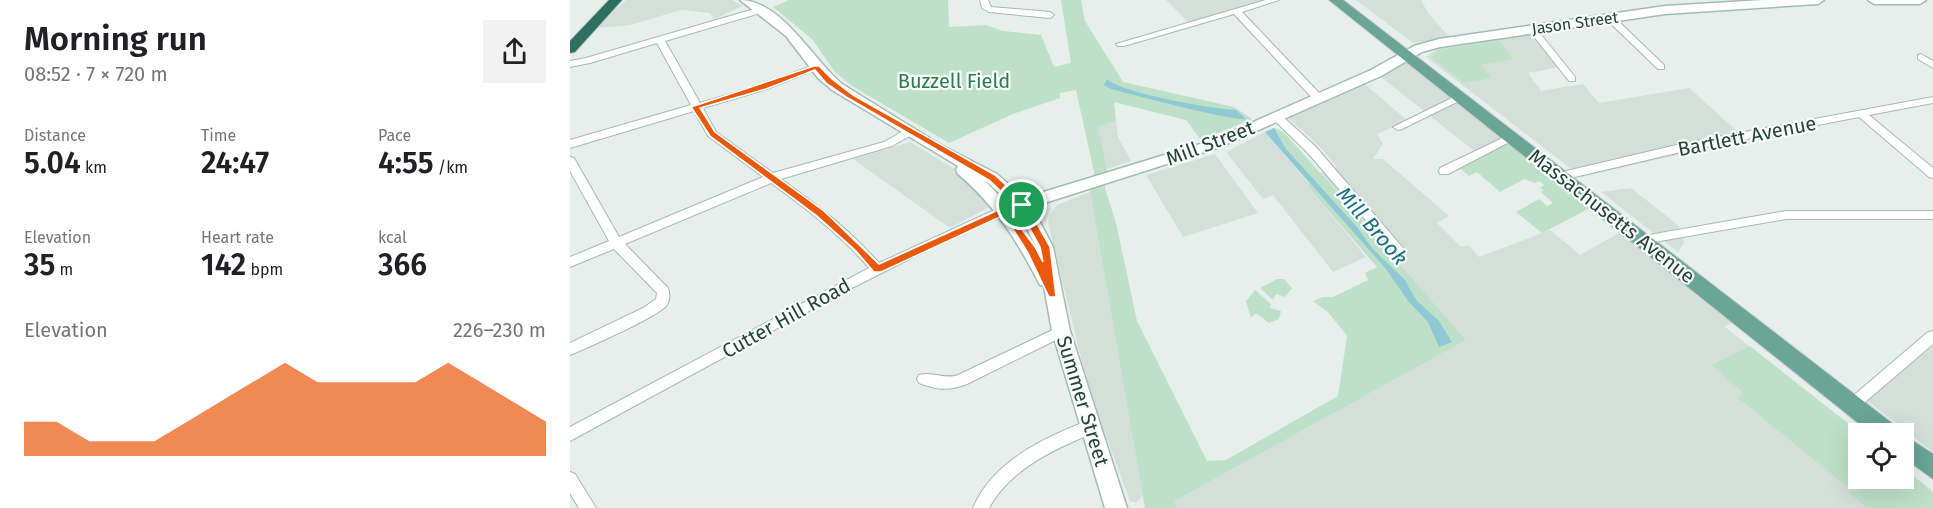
<!DOCTYPE html>
<html lang="en">
<head>
<meta charset="utf-8">
<style>
	:root { --surface:#fff; --page:#f2f2f2; --text:#202124; --muted:#757577; --accent:#ea580c }
	body { margin:0; font-family:"Fira Sans",sans-serif; background:var(--page); color:var(--text); height:100vh; display:flex; flex-direction:column; font-size:22px; white-space:nowrap }
	* { box-sizing:border-box; margin:0 }
	p { font-size:20px; color:var(--muted) }
	.icon { flex:none; width:33px; height:33px; fill:none; stroke:currentColor; stroke-width:2; stroke-linecap:round; stroke-linejoin:round }
	.map { position:relative; flex:1; overflow:hidden }
	.sheet { display:flex; flex-direction:column; background:var(--surface); width:570px }
	.sheet>* { flex:none }
	.controls { position:absolute; left:1278px; top:423px; display:grid; gap:12px }
	.controls a { display:grid; place-items:center; width:66px; height:66px; border-radius:0px; background:var(--surface); box-shadow:0 6px 24px #0002; font-size:30px }
	.pin { position:absolute; display:grid; place-items:center; width:51px; height:51px; color:#fff; margin:-26px; border:3px solid #fff; border-radius:50%; box-shadow:0 2px 6px #0007 }
	.round { display:grid; place-items:center; flex:none; width:63px; height:63px; border-radius:0px; background:var(--page) }
	.head { display:flex; align-items:center; justify-content:space-between; height:102px; padding:0 24px }
	h1 { font-size:33px; font-weight:600; line-height:45px }
	.stats { display:grid; grid-template-columns:repeat(3,1fr); gap:9px; height:102px; padding:6px 24px }
	.stats div { display:grid; align-content:center }
	.stats b { font-size:30px; font-weight:600 }
	.stats small { font-size:16px; font-weight:400 }
	.stats p { font-size:16px }
	.chart { height:168px; padding:12px 24px }
	.chart p { display:flex; justify-content:space-between }
	.chart svg { width:100%; height:108px; margin-top:6px; fill:var(--accent); opacity:.7 }
	main { display:flex; flex:1; min-height:0 }
	.map>svg:first-child { display:block }
	.built { fill:#d4dfda }
	.green { fill:#bfe0c8 }
	.water { fill:#8ec9d4 }
	.lines { fill:none; stroke-linecap:round; stroke-linejoin:round }
	.street-casing { stroke:#a8b8b2; stroke-width:2 }
	.secondary-casing { stroke:#a4bbb3; stroke-width:3 }
	.primary-casing { stroke:#c2cac8; stroke-width:2 }
	.highway-casing { stroke:#c2cac8; stroke-width:2 }
	.street { fill:#fff; fill-rule:evenodd }
	.secondary { fill:#fff; fill-rule:evenodd }
	.primary { fill:#6aa596; fill-rule:evenodd }
	.highway { fill:#2f6f62; fill-rule:evenodd }
	.route { fill:#ea580c; stroke:#fff; stroke-width:1.5; fill-rule:evenodd }
	.labels { text-anchor:middle; dominant-baseline:central; stroke-width:4.5; stroke-linejoin:round; paint-order:stroke }
	.far-street-label { font-size:16px; fill:#24423a; stroke:#f7fbf9 }
	.park-label { font-size:20px; fill:#2d7a4b; stroke:#f7fbf9 }
	.street-label { font-size:20px; fill:#24423a; stroke:#f7fbf9 }
	.water-label { font-size:21px; font-style:italic; fill:#1c6f80; stroke:#f7fbf9 }
</style>
</head>
<body>
<main>
<section class="sheet">
<div class="head"><div><h1>Morning run</h1><p>08:52 · 7 × 720 m</p></div><a class="round"><svg class="icon" aria-label="share" viewBox="0 0 24 24"><path d="M12 15V3M7 8l5-5 5 5M5 13v7h14v-7"/></svg></a></div>
<div class="stats">
<div><p>Distance</p><b>5.04<small> km</small></b></div>
<div><p>Time</p><b>24:47</b></div>
<div><p>Pace</p><b>4:55<small> /km</small></b></div>
</div>
<div class="stats">
<div><p>Elevation</p><b>35<small> m</small></b></div>
<div><p>Heart rate</p><b>142<small> bpm</small></b></div>
<div><p>kcal</p><b>366</b></div>
</div>
<div class="chart"><p><span>Elevation</span>226–230 m</p>
<svg viewBox="0 0 160 44" preserveAspectRatio="none"><path d="M0 44V30L10 30L20 38L30 38L40 38L50 30L60 22L70 14L80 6L90 14L100 14L110 14L120 14L130 6L140 14L150 22L160 30V44z"/></svg>
</div>
</section>
<div class="map">
<svg width="1363" height="508" viewBox="0 0 1363 508">
	<rect width="100%" height="100%" fill="#e6efeb"/>
	<path class="built" d="M 56,0 L 162,0 L 173,6 L 144,19 L 140,13 L 111,10 L 60,25 L 26,28 Z
		M 596,0 L 705,0 L 620,24 Z
		M 786,0 L 851,0 L 858,13 L 880,38 L 843,43 Z
		M 963,34 L 989,67 L 958,73 L 971,91 L 1013,84 L 1029,103 L 1119,88 L 1176,139 L 1012,177 L 856,57 L 869,48 Z
		M 838,57 L 941,137 L 908,154 L 806,73 Z
		M 790,80 L 838,121 L 807,134 L 813,144 L 803,159 L 813,159 L 879,216 L 867,223 L 891,247 L 899,245 L 909,257 L 980,230 L 1010,255 L 1058,228 L 1171,317 L 1155,327 L 1290,433 L 1288,478 L 1334,478 L 1334,468 L 1363,492 L 1363,508 L 607,508 L 605,501 L 896,340 L 749,173 L 767,167 L 749,146 L 714,114 Z
		M 546,121 L 548,137 L 561,161 L 537,169 L 527,127 Z
		M 695,132 L 739,184 L 738,187 L 796,257 L 763,272 L 703,195 L 693,199 L 656,152 Z
		M 340,142 L 386,170 L 421,206 L 380,228 L 283,159 Z
		M 645,154 L 688,213 L 613,237 L 576,175 Z
		M 1061,188 L 1109,226 L 1114,243 L 1108,252 L 1031,192 Z
		M 520,192 L 573,495 L 566,503 L 560,501 L 519,391 L 478,222 L 481,213 L 487,205 Z
		M 1359,346 L 1363,349 L 1363,452 L 1296,400 Z"/>
	<path class="green" d="M 219,0 L 378,0 L 379,27 L 416,25 L 433,31 L 471,35 L 484,67 L 501,63 L 491,0 L 511,0 L 515,21 L 553,82 L 664,107 L 682,119 L 631,140 L 616,120 L 544,102 L 546,121 L 528,127 L 537,169 L 535,188 L 546,223 L 567,321 L 637,461 L 656,460 L 768,396 L 777,336 L 758,312 L 743,301 L 753,297 L 763,297 L 798,280 L 795,273 L 807,267 L 738,187 L 739,183 L 695,132 L 705,128 L 715,133 L 896,340 L 605,501 L 607,508 L 575,508 L 520,192 L 524,172 L 506,90 L 490,93 L 490,98 L 443,114 L 379,143 L 282,86 L 265,72 L 242,39 L 203,7 Z
		M 929,40 L 943,59 L 911,65 L 921,78 L 894,83 L 861,57 L 869,50 Z
		M 941,137 L 1028,204 L 972,233 L 946,212 L 969,199 L 977,206 L 983,203 L 971,192 L 974,190 L 970,188 L 974,185 L 969,181 L 965,183 L 954,179 L 930,192 L 907,172 L 899,176 L 886,165 Z
		M 707,279 L 714,279 L 722,288 L 715,297 L 706,294 L 703,300 L 690,288 Z
		M 685,290 L 701,304 L 700,308 L 711,311 L 709,319 L 699,323 L 686,313 L 681,318 L 676,301 Z
		M 1180,346 L 1290,433 L 1288,478 L 1334,478 L 1334,468 L 1363,492 L 1363,508 L 1297,508 L 1279,492 L 1281,490 L 1168,398 L 1172,392 L 1142,365 Z"/>
	<path class="water" d="M 537,79 C 550,93 644,109 666,110 L 676,119 C 666,122 560,94 541,89 L 534,85 Z
		M 704,128 L 716,149 L 787,227 L 802,248 L 835,280 L 846,300 L 869,321 L 882,342 L 869,347 L 858,322 L 838,301 L 816,269 L 695,132 Z"/>
	<g class="lines">
		<g class="street-casing">
			<path id="street" d="M 410,0 L 418,0 L 421,7 L 480,12 L 484,15 L 480,18 L 419,12 L 412,8 Z
				M 696,0 L 709,0 L 672,12 L 752,96 L 752,100 L 744,100 L 664,14 L 554,46 L 548,46 L 546,44 Z
				M 191,7 L 194,8 L 194,12 L 95,41 L 130,103 L 191,85 L 244,65 L 247,64 L 252,67 L 197,89 L 133,108 L 146,132 L 203,173 L 314,142 L 335,130 L 343,130 L 344,132 L 343,134 L 322,146 L 211,179 C 246,204 280,230 309,263 L 431,207 L 435,206 L 441,210 L 439,213 L 383,237 L 274,292 L 0,441 L 0,427 L 299,268 C 270,234 236,209 201,183 L 55,244 L 98,288 C 100,294 100,301 96,306 C 85,318 17,348 0,355 L 0,343 L 73,308 L 86,299 L 87,293 L 44,249 L 0,267 L 0,257 L 39,241 L 0,171 L 0,157 L 4,158 L 49,237 L 193,177 L 138,136 L 124,111 L 0,148 L 0,140 L 121,105 L 87,43 L 20,63 L 0,67 L 0,61 L 16,58 Z
				M 1040,15 L 1043,16 L 1094,65 L 1094,69 L 1088,69 L 1037,20 L 1036,18 Z
				M 962,26 L 965,27 L 1005,77 L 1005,81 L 999,81 L 958,29 Z
				M 1351,54 L 1363,61 L 1363,68 L 1348,59 L 1348,55 Z
				M 890,94 L 893,95 L 893,99 L 832,129 L 828,130 L 823,127 Z
				M 1363,97 L 1363,103 L 1299,115 L 1363,168 L 1363,178 L 1359,177 L 1289,117 L 1115,151 L 992,180 L 987,176 L 992,172 L 1115,143 Z
				M 707,114 L 711,115 L 745,146 L 833,248 L 835,251 L 833,254 L 825,254 L 737,152 L 703,119 L 702,117 Z
				M 941,134 L 946,137 L 945,139 L 878,174 L 870,174 L 869,171 L 870,168 Z
				M 1216,211 L 1363,211 L 1363,219 L 1216,219 L 1073,244 L 1067,240 L 1073,236 Z
				M 491,326 L 496,327 L 498,331 L 496,335 L 397,384 C 379,391 367,390 349,383 L 347,379 L 349,375 C 362,371 375,380 388,375 Z
				M 1363,331 L 1363,344 L 1287,409 L 1282,411 L 1277,409 L 1275,405 L 1277,401 L 1358,332 Z
				M 520,420 L 525,422 L 527,427 L 525,432 C 485,449 441,468 419,508 L 403,508 C 423,461 475,437 520,420 Z
				M 0,472 L 5,474 L 26,508 L 9,508 L 0,493 Z"/>
		</g>
		<g class="secondary-casing">
			<path id="secondary" d="M 170,0 C 211,0 243,60 272,84 L 369,144 L 427,174 L 454,198 L 640,141 L 801,70 L 844,46 L 869,39 L 1095,6 L 1193,0 L 1254,0 L 1248,4 L 1095,14 L 870,47 L 852,52 L 811,76 L 650,147 L 462,207 L 483,247 L 500,331 L 557,508 L 535,508 L 482,331 L 474,286 L 470,285 C 448,242 425,205 388,174 L 386,170 L 388,166 L 262,90 L 248,78 L 216,36 ZM 415,181 L 417,182 L 440,203 L 437,204 ZM 448,212 L 466,246 L 444,213 Z
				M 1298,0 L 1356,0 L 1350,4 L 1304,4 Z"/>
		</g>
		<g class="primary-casing">
			<path id="primary" d="M 759,0 L 773,0 L 1327,427 L 1330,434 L 1302,434 Z
				M 1334,435 L 1363,454 L 1363,479 L 1334,458 Z"/>
		</g>
		<g class="highway-casing">
			<path id="highway" d="M 39,0 L 52,0 L 5,52 L 0,53 L 0,41 Z"/>
		</g>
		<use href="#street" class="street"/>
		<use href="#secondary" class="secondary"/>
		<use href="#primary" class="primary"/>
		<use href="#highway" class="highway"/>
	</g>
	<path class="route" d="M 244,66 L 249,66 L 262,79 L 283,95 L 425,175 L 455,203 L 480,247 L 486,297 L 479,297 L 457,251 L 434,215 L 311,272 L 304,272 L 285,250 L 247,216 L 140,136 L 121,107 ZM 245,70 L 256,83 L 278,98 L 419,180 L 448,207 L 470,247 L 473,262 L 465,247 L 435,207 L 309,264 L 254,211 L 145,132 L 130,108 L 196,89 Z"/>
	<g class="labels">
		<g class="far-street-label">
			<text transform="translate(1005 23) rotate(-8)">Jason Street</text>
		</g>
		<g class="park-label">
			<text x="384" y="81">Buzzell Field</text>
		</g>
		<g class="street-label">
			<text transform="translate(1177 136) rotate(-11)">Bartlett Avenue</text>
			<text transform="translate(640 143) rotate(-21)">Mill Street</text>
			<text transform="translate(1042 216) rotate(38)">Massachusetts Avenue</text>
			<text transform="translate(216 318) rotate(-29)">Cutter Hill Road</text>
			<text transform="translate(513 401) rotate(73)">Summer Street</text>
		</g>
		<g class="water-label">
			<text transform="translate(802 226) rotate(49)">Mill Brook</text>
		</g>
	</g>
</svg>
<div class="controls">
<a><svg class="icon" aria-label="locate" viewBox="0 0 24 24"><circle cx="12" cy="12" r="6"/><path d="M12 2v4M12 18v4M2 12h4M18 12h4"/></svg></a>
</div>
<div class="pin" style="left:452px;top:205px;background:#1e9e55"><svg class="icon" aria-label="arrive" viewBox="0 0 24 24"><path d="M6 21V4h12l-3 4 3 4H6"/></svg></div>
</div>
</main>
</body>
</html>
